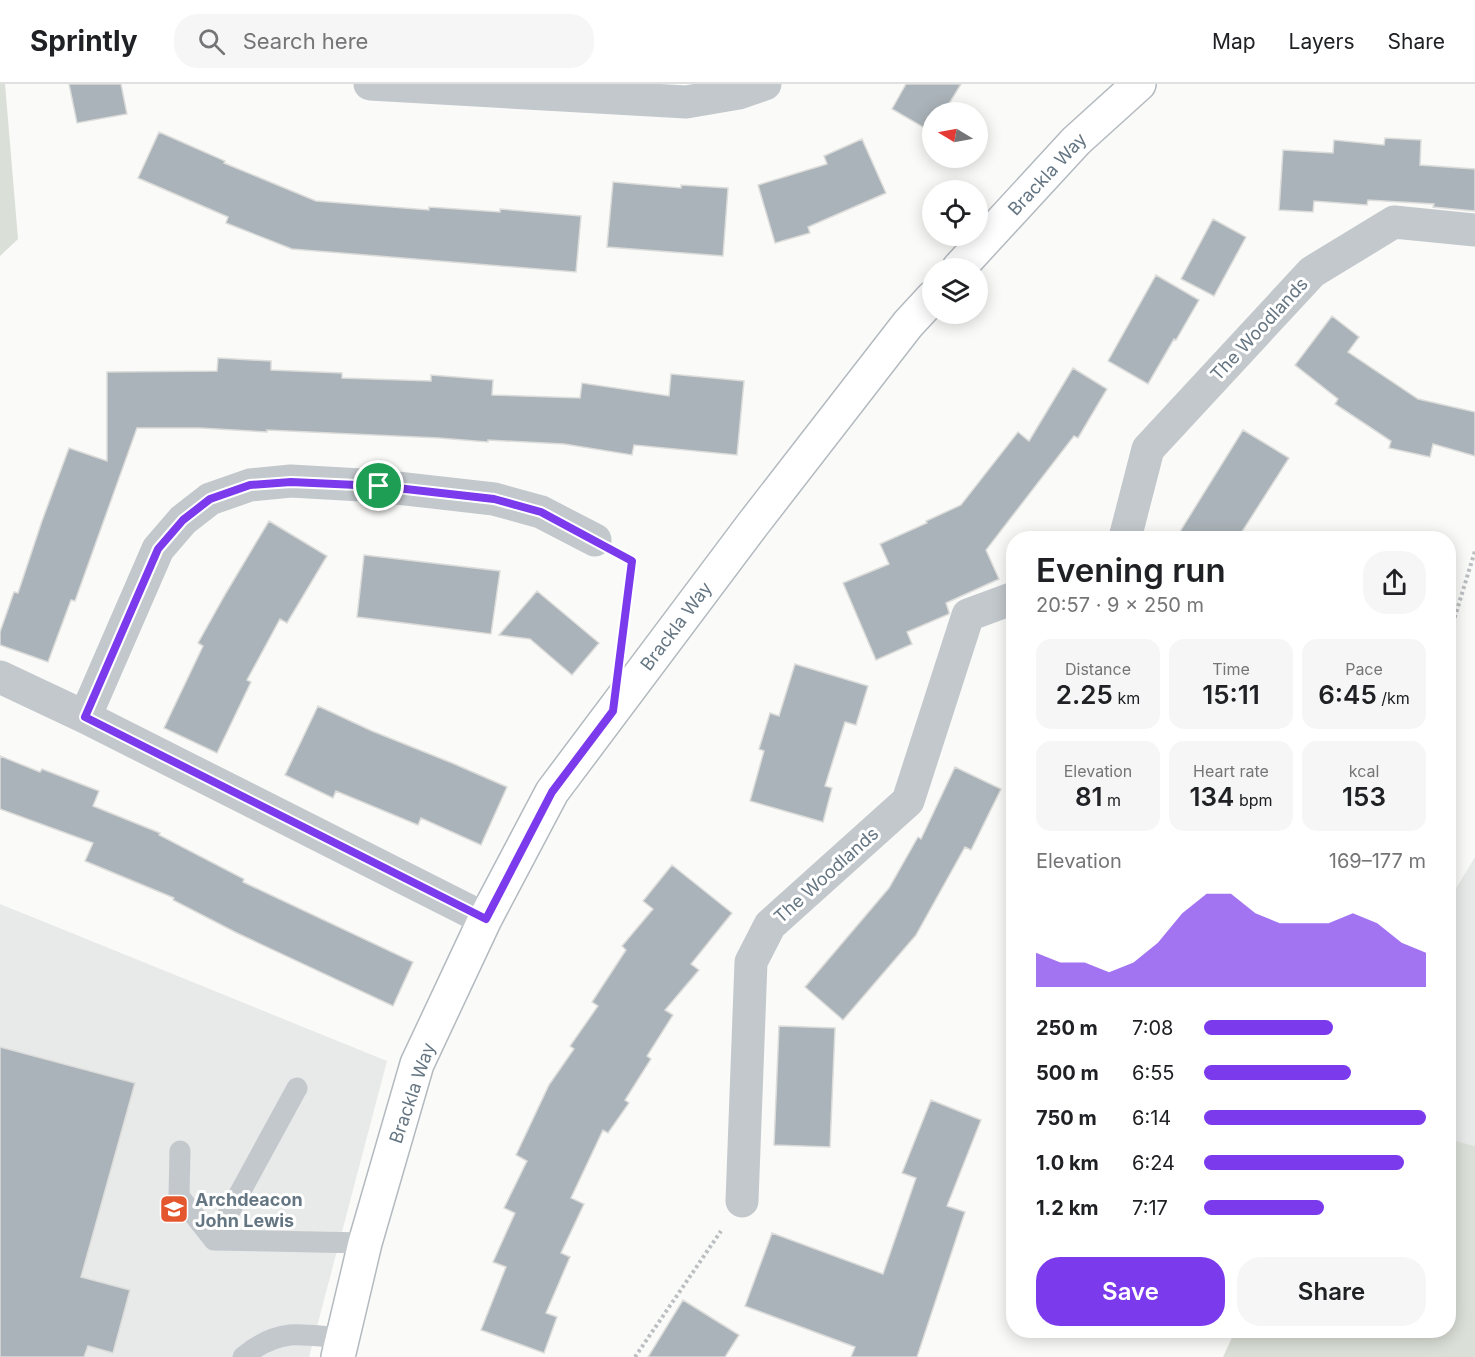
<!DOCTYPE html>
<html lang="en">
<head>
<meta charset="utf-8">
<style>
	:root { --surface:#fff; --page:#f6f6f6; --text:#202124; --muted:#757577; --line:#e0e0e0; --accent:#7c3aed }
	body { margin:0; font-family:Inter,sans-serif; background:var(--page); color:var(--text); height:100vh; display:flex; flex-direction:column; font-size:22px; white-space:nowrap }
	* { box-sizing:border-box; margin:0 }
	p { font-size:20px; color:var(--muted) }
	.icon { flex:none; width:33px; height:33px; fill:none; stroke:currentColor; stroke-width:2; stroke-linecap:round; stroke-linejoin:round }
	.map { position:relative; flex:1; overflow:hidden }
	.side { position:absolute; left:1006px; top:447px; width:450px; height:807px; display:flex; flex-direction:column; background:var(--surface); border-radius:24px; box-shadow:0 3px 15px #0003 }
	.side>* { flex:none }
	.needle { width:39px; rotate:280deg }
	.fabs { position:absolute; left:922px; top:18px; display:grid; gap:12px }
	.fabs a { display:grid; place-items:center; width:66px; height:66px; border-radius:50%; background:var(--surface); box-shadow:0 3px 15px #0003; font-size:30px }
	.pin { position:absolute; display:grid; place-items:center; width:51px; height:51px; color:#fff; margin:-26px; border:3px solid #fff; border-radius:50%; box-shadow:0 2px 6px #0007 }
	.round { display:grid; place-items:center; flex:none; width:63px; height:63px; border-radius:24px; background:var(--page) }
	.headline { display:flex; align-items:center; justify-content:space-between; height:102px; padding:0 30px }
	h1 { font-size:33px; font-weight:600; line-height:45px }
	.metrics { display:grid; grid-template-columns:repeat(3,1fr); gap:9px; height:102px; padding:6px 30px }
	.metrics div { display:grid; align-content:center; border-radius:15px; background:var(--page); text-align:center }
	.metrics b { font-size:26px; font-weight:600 }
	.metrics small { font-size:16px; font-weight:400 }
	.metrics p { font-size:16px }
	.chart { height:168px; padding:12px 30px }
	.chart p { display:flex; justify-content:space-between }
	.chart svg { width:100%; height:108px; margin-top:6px; fill:var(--accent); opacity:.7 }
	.button { display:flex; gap:12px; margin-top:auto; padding:12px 30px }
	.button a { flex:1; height:69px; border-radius:24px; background:var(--accent); color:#fff; font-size:24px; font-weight:600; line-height:69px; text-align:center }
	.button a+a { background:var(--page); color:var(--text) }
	ul { padding:0 30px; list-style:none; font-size:20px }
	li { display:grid; grid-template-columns:96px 72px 1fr; align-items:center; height:45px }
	li i { height:15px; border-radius:8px; background:var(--accent) }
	header { display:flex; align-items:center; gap:36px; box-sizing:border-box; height:84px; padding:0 30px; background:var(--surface); border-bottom:2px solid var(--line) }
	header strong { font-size:28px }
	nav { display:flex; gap:33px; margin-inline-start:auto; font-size:21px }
	.search { width:420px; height:54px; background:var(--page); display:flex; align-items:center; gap:15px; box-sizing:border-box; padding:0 21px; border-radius:24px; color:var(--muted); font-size:22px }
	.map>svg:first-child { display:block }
	.built { fill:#e8e9e9 }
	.green { fill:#dadfd7 }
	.building { fill:#aab3b9; stroke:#dcdcda; stroke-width:1.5 }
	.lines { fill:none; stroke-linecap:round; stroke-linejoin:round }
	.secondary-casing { stroke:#b3babf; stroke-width:36 }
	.path { stroke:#bbbfc2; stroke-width:4; stroke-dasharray:3 3; stroke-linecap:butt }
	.lane { stroke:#c3c8cc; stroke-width:21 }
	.street { stroke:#c3c8cc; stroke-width:33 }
	.secondary { stroke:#fff; stroke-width:33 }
	.route-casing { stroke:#fff; stroke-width:12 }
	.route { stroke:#7c3aed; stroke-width:8 }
	.labels { text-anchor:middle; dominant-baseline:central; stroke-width:6; stroke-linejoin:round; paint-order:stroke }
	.street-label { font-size:18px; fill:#657683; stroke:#fff }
	.poi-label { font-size:18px; font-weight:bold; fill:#657683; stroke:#fff; text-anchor:start }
</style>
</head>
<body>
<header>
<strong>Sprintly</strong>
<div class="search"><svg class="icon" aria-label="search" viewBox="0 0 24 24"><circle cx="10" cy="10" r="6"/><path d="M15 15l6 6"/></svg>Search here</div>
<nav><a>Map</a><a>Layers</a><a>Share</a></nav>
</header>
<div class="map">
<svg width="1475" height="1273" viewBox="0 0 1475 1273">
	<rect width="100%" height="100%" fill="#fafaf8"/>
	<path class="built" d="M 1475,773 L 1475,1062 L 1449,1055 L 1449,816 Z
		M 0,820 L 387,977 L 309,1273 L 0,1273 Z"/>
	<path class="green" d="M 0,0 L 5,0 L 18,155 L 0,172 Z
		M 1449,1055 L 1475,1062 L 1475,1273 L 1223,1273 L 1235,1247 L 1449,1246 Z"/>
	<path class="building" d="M 69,0 L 121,0 L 127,30 L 77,39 Z
		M 906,0 L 961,0 L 944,28 L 933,28 L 933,49 L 892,25 Z
		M 159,48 L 225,77 L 224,79 L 316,117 L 429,126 L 429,123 L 500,128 L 500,125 L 581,132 L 576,188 L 292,165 L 226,139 L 228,133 L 138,94 Z
		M 1385,54 L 1421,56 L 1420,81 L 1475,85 L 1475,127 L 1433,123 L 1434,120 L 1368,116 L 1367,121 L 1314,117 L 1313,128 L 1279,126 L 1283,66 L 1333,69 L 1334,56 L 1384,61 Z
		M 862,55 L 886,109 L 808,143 L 810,149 L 775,159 L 758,101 L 827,80 L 824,72 Z
		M 613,98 L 681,104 L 681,101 L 728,104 L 723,172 L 607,163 Z
		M 1213,135 L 1246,153 L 1214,212 L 1181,195 Z
		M 1156,191 L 1199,216 L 1176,256 L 1174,255 L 1148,300 L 1108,277 Z
		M 1332,232 L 1359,253 L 1348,268 L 1418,315 L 1475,328 L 1475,372 L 1433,360 L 1430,373 L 1389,364 L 1391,357 L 1335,320 L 1338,315 L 1295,281 Z
		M 218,274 L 271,277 L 271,286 L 342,289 L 342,294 L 431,297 L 431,291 L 493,296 L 492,311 L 580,314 L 582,299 L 669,312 L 671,290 L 744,297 L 737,371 L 634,361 L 632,371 L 564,360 L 488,356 L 488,358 L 439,354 L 267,346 L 267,348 L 200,344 L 137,344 L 75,517 L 71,516 L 48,578 L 0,561 L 0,548 L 14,508 L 18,509 L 42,437 L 69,364 L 107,377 L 107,288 L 217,287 Z
		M 1073,284 L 1107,305 L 1078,354 L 1074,352 L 986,466 L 999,495 L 946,519 L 949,528 L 949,530 L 907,548 L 912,560 L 876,576 L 843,499 L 889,480 L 880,460 L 927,439 L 926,437 L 961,421 L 1018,348 L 1029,357 Z
		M 1243,346 L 1289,374 L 1238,454 L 1176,454 Z
		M 269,437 L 327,472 L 287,539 L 280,535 L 247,596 L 251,598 L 217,669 L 164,644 L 203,562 L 198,559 L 226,509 Z
		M 364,471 L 500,487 L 491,550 L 357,533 Z
		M 537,507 L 599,559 L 572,591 L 530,555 L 499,551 Z
		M 795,580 L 868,602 L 856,641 L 845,638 L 825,702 L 832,704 L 823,738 L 750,717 L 764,667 L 759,665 L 770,629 L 779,632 Z
		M 318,622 L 372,647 L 452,679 L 507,703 L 481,761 L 421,734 L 418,741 L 336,707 L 333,714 L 285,691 Z
		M 0,672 L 40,688 L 42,685 L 99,707 L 93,722 L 160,749 L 159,751 L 244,795 L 243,798 L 413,878 L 393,922 L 237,849 L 173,816 L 174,814 L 85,777 L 93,759 L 0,725 Z
		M 955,683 L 1001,705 L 971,766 L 965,763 L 916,851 L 843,936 L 805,903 L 889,804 L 918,753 L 921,755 Z
		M 672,781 L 732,829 L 691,880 L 699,886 L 665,926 L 673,931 L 647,972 L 651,975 L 625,1016 L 629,1019 L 608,1049 L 603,1046 L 571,1114 L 584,1120 L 561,1169 L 570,1173 L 546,1229 L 557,1233 L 544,1269 L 481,1246 L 506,1183 L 493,1178 L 515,1129 L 504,1124 L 527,1077 L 516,1071 L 549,1001 L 574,965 L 570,962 L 598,922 L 592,918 L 626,866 L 622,862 L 653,825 L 643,817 Z
		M 779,942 L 835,944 L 830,1063 L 774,1061 Z
		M 0,963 L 135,999 L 81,1193 L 130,1206 L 113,1269 L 88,1262 L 84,1273 L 0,1273 Z
		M 931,1016 L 981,1036 L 947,1122 L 965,1128 L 917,1273 L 851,1273 L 855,1263 L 745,1222 L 772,1149 L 883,1190 L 916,1094 L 902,1089 Z
		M 683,1216 L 739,1251 L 725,1273 L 648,1273 Z"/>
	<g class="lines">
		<g class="secondary-casing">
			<path id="secondary" d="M 959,184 L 1076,57 L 1139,0
				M 338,1273 L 365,1159 L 417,980 L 485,835 L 552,708 L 753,440 L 908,240 L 933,213"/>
		</g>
		<path class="path" d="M 1449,544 L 1453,539 L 1475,467
			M 623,548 L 632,477 L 625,473
			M 635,1273 L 721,1147"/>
		<path class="lane" d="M 180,1067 L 179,1112 L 214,1156 L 365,1159
			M 214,1156 L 297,1004
			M 243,1273 C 256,1262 273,1253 290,1251 C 305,1250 327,1253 343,1254"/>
		<path class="street" d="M 370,0 L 686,18 L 739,9 L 765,0
			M 1125,454 L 1148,365 L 1312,188 L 1394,138 L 1475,146
			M 0,593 L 85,633 L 485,835
			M 85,633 L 158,465 L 183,436 L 210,415 L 250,401 L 291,397 L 379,402 L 494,415 L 541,428 L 595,456
			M 742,1117 L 751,878 L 770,841 L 908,717 L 968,531 L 1014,514"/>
		<use href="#secondary" class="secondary"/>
	</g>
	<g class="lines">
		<g class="route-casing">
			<path id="route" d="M 291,398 L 379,402 L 494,415 L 541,428 L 632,477 L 613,627 L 552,708 L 486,835 L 85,633 L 158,465 L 183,436 L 210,415 L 250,401 Z"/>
		</g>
		<use href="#route" class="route"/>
	</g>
	<defs>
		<g id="school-square" transform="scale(1.5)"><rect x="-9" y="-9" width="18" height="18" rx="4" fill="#e4572e" stroke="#fff"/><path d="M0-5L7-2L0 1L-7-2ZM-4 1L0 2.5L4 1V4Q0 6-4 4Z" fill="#fff"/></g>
	</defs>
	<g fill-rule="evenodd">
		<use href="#school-square" x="174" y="1125"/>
	</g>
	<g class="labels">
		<g class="street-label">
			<text transform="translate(1047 90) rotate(-47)">Brackla Way</text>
			<text transform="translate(1259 245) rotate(-47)">The Woodlands</text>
			<text transform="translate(676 542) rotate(-53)">Brackla Way</text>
			<text transform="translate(826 791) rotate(-42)">The Woodlands</text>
			<text transform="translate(412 1009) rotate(-71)">Brackla Way</text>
		</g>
		<g class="poi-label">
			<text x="195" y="1115">Archdeacon<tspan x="195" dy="21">John Lewis</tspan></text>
		</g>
	</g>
</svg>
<div class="fabs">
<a><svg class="needle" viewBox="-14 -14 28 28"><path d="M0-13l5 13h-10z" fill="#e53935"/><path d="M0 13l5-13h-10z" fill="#757577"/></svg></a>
<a><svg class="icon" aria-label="locate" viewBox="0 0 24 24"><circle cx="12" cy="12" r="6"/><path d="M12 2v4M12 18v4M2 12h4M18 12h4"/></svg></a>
<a><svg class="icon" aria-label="layers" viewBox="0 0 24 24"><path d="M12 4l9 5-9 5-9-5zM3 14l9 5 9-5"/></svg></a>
</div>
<div class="pin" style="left:379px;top:402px;background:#1e9e55"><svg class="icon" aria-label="arrive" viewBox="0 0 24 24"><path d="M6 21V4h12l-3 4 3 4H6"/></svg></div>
<section class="side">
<div class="headline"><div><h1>Evening run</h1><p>20:57 · 9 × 250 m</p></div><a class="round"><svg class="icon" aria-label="share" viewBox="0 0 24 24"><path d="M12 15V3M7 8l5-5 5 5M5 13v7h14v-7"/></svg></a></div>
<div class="metrics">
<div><p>Distance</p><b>2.25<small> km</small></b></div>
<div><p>Time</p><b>15:11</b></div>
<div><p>Pace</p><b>6:45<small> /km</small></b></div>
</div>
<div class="metrics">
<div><p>Elevation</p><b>81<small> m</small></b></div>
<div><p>Heart rate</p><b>134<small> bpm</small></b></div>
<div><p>kcal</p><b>153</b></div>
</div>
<div class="chart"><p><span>Elevation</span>169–177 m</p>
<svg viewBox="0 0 160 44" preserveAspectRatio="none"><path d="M0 44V30L10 34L20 34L30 38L40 34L50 26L60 14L70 6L80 6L90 14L100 18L110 18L120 18L130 14L140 18L150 26L160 30V44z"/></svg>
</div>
<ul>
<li><b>250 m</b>7:08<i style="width:58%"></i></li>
<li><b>500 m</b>6:55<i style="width:66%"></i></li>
<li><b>750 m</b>6:14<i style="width:100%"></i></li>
<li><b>1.0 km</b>6:24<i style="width:90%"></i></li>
<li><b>1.2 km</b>7:17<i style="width:54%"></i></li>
</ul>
<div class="button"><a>Save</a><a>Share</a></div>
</section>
</div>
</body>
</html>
